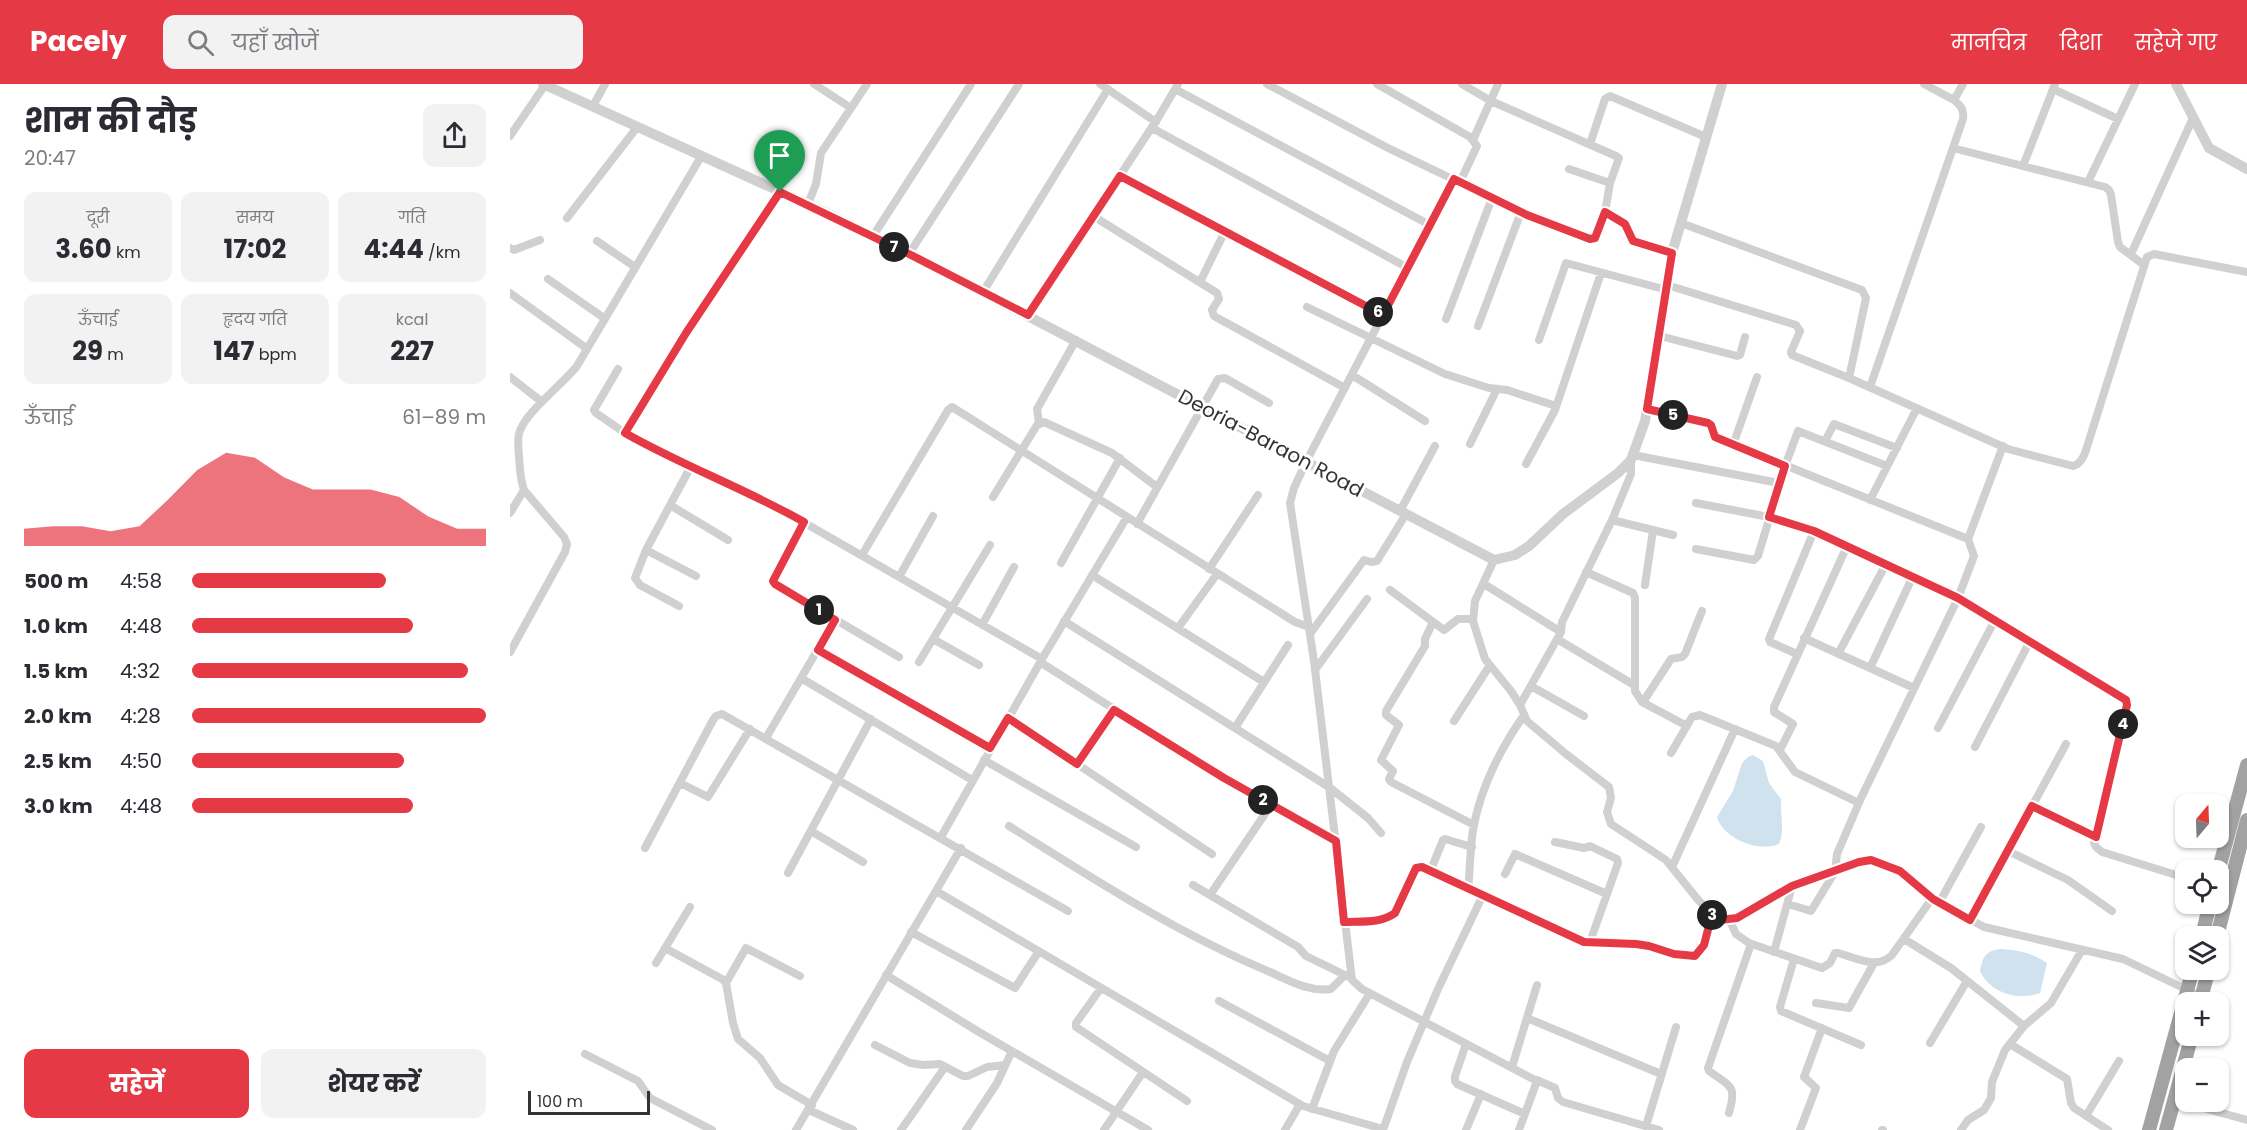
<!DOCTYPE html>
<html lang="hi">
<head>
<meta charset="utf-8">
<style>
	:root { --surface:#fff; --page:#f2f2f3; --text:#2b2b33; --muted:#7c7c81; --accent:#e63946 }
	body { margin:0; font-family:Poppins,"Noto Sans Devanagari",sans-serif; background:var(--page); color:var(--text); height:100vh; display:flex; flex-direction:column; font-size:22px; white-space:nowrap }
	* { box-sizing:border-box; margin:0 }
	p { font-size:20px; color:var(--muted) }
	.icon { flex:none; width:33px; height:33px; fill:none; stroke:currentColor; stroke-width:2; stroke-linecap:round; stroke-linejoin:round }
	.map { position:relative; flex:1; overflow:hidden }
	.sheet { display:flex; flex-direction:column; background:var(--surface); width:510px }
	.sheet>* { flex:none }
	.needle { width:39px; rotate:19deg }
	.controls { position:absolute; left:1665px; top:710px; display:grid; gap:12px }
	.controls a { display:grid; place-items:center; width:54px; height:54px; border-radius:12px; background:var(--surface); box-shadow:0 2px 4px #0004; font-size:30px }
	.scale { position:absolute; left:18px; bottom:15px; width:122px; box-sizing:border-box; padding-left:6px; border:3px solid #333; border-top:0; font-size:16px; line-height:21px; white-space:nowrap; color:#333; -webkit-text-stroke:4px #fff; paint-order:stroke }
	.pin { position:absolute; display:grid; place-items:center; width:51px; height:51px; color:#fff; margin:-62px -26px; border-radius:50% 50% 50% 0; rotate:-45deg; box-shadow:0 0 6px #0007 }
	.pin .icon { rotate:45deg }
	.km { position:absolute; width:30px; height:30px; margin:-15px; border-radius:50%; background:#222; color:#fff; font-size:16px; line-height:30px; text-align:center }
	.round { display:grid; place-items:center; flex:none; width:63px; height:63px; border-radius:12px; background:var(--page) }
	.headline { display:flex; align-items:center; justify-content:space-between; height:102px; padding:0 24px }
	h1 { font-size:33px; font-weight:700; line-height:45px }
	.figures { display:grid; grid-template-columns:repeat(3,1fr); gap:9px; height:102px; padding:6px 24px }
	.figures div { display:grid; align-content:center; border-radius:12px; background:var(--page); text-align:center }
	.figures b { font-size:26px; font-weight:700 }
	.figures small { font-size:16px; font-weight:400 }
	.figures p { font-size:16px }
	.chart { height:168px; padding:12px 24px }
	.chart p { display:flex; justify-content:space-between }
	.chart svg { width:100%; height:108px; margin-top:6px; fill:var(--accent); opacity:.7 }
	.primary-button { display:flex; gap:12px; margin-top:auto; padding:12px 24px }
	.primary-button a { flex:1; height:69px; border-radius:12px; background:var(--accent); color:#fff; font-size:24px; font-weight:700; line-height:69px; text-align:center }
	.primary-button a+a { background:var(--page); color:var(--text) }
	ul { padding:0 24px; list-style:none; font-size:20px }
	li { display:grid; grid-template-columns:96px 72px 1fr; align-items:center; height:45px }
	li i { height:15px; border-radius:8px; background:var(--accent) }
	header { display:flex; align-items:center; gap:36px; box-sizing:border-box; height:84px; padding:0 30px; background:var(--accent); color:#fff }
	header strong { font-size:28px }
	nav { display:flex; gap:33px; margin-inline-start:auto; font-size:21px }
	.search { width:420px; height:54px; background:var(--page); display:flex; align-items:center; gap:15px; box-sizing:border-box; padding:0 21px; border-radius:12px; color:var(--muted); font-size:22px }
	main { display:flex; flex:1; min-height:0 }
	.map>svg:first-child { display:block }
	.water { fill:#cfe2ee }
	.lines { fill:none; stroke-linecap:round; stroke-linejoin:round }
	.minor { stroke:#d0d0d0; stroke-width:8 }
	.tertiary { stroke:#d0d0d0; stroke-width:10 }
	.trunk { stroke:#a2a2a2; stroke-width:14 }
	.route-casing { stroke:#fff; stroke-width:12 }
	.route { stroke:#e63946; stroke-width:8 }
	.labels { text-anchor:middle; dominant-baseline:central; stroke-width:6; stroke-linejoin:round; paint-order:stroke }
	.street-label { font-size:20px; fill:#333; stroke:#fff }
</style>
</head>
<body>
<header>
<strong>Pacely</strong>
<div class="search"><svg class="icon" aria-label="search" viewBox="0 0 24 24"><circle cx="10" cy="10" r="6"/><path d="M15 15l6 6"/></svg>यहाँ खोजें</div>
<nav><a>मानचित्र</a><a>दिशा</a><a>सहेजे गए</a></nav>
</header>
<main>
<section class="sheet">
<div class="headline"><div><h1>शाम की दौड़</h1><p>20:47</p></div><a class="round"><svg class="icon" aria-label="share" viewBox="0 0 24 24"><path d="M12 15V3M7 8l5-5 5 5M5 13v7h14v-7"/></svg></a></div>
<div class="figures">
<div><p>दूरी</p><b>3.60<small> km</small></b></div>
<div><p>समय</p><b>17:02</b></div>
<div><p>गति</p><b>4:44<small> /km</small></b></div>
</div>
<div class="figures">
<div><p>ऊँचाई</p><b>29<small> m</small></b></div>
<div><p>हृदय गति</p><b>147<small> bpm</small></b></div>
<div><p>kcal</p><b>227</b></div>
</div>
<div class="chart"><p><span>ऊँचाई</span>61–89 m</p>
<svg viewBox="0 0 160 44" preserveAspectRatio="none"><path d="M0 44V37L10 36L20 36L30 38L40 36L50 25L60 13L70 6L80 8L90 16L100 21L110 21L120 21L130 24L140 32L150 37L160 37V44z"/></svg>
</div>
<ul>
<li><b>500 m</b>4:58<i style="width:66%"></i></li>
<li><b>1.0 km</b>4:48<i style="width:75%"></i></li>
<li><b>1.5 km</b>4:32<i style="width:94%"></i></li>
<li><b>2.0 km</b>4:28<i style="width:100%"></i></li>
<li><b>2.5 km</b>4:50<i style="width:72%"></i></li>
<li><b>3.0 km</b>4:48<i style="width:75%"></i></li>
</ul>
<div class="primary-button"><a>सहेजें</a><a>शेयर करें</a></div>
</section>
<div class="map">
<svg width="1737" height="1046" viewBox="0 0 1737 1046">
	<rect width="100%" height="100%" fill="#fff"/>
	<path class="water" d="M 1243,671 L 1253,677 L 1259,699 L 1271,715 C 1270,729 1275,747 1269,760 C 1250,769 1213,755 1207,733 L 1223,707 L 1232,679 L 1238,673 Z
		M 1490,865 C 1508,866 1523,869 1537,879 L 1530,909 C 1508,917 1480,909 1470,887 C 1473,873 1475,867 1490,865 Z"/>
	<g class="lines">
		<path class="minor" d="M 304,0 L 341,24
			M 590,0 L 646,38
			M 757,0 L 878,64 L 1017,131 L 1080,155 L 1085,154 L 1095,128
			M 867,0 L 960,53 L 967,62 L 950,98
			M 952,0 L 981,17 L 1106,72 L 1109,74 L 1100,99
			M 1414,0 L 1444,16 L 1453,0
			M 665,5 L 920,141
			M 1543,5 L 1608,35
			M 83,22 L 95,0
			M 642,44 L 898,184
			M 0,52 L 35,1
			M 963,56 L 988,0
			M 1080,60 L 1095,15 L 1100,12 L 1196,53
			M 1443,64 L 1595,103 L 1599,106 L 1601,111 L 1608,158 L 1610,163 L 1634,181
			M 1513,82 L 1545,0
			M 1059,85 L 1100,99 L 1095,128 L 1115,140 L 1123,157 L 1162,169
			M 610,92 L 873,231
			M 944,95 L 796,378 L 784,404 L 780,419 L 804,577 L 842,896 L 852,905 L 1027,997 L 1009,1046
			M 1578,98 L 1625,0
			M 298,120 L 306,100 L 311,69 L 357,0
			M 583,132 L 707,209 L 709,215 L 702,226 L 704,232 L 835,304
			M 57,134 L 128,42
			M 1171,139 L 1352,206 L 1356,214 L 1339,294 L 1498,365 L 1563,382 C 1575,379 1577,361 1581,350 L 1637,173 L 1644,170 L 1737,188
			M 363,152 L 461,0
			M 87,157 L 125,183
			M 0,164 L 4,166 L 30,156
			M 399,170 L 509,0
			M 1621,170 L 1683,34
			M 38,195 L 94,234
			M 690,198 L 715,147
			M 1157,201 L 1286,241 L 1290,247 L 1281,268 L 1282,271 L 1339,294
			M 473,208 L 598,5
			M 0,209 L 76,264
			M 797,223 L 935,290 L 979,304 L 997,306 L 1046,322
			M 518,231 L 648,34 L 668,0
			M 936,235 L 982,114
			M 968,242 L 1011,128
			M 1150,252 L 1227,272 L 1230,271 L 1235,253
			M 1029,256 L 1056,179 L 1157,206
			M 108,285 L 84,326 L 86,329 L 115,349 L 143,365 L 253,415 L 532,575
			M 842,291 L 915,337
			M 0,293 L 32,318
			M 1360,303 L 1453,35 C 1454,25 1451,22 1444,16
			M 1137,325 L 1199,339 L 1201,341 L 1205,353 L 1458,455
			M 529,340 L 527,325 L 566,256
			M 115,349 L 176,249 L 270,108
			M 1315,357 L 1324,340 L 1387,364
			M 960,360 L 987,305
			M 1223,361 L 1247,293
			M 1123,371 L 1269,399
			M 1016,380 L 1045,326 L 1091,189
			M 483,413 L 527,341 L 534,338 L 602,369 L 647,403
			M 1360,416 L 1407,324
			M 1186,419 L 1259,433 L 1286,440 L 1376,480 L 1448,514 L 1610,611 L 1616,617 L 1617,622 L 1584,759 L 1586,763 L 1592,768 L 1676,794
			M 160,421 L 218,456
			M 890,427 L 925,362
			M 0,429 L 14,406
			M 1102,436 L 1163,451
			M 294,438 L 264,494 L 265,500 L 389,573
			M 627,440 L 708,295 L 715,294 L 759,319
			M 1186,465 L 1244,476 L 1248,472 L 1275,382 L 1288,347 L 1377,382
			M 136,466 L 186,492
			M 352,471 L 438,326 L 442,323 L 785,538 L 799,543
			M 984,476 L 965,517 L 963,537 L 975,575 L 1001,607 L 1010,621 L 1017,637 L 1056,670 L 1099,703 L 1101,714 L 1097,728 L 1101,740 L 1156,776 L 1189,817 L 1211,836 L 1227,834 L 1282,802 L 1349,778 L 1361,776 L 1391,787 L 1423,815 L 1474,843 L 1613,875 L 1692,913
			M 551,479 L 610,374
			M 699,485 L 748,411
			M 1076,488 L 1123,509 L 1125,514 L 1125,607 L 1132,618 L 1177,642
			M 582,491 L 754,598
			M 389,493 L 423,432
			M 974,500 L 1051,548
			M 1135,501 L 1143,446
			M 880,506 L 934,546 L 948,535 L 963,535
			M 169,522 L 130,501 L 125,494 L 136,466 L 181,382
			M 554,537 L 819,703 L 858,734 L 871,749
			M 923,538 L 915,555 L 915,562 L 876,627 L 876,631 L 889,641 L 871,676 L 883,687 L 879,695 L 881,698 L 964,741
			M 472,541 L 504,483
			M 668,544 L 707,490
			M 800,550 L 854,476 L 861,478 L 867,477 L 896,430
			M 1294,554 L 1404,604
			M 423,555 L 469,581
			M 1047,555 L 1124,601
			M 308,565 L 480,664
			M 0,568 L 55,468 L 57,460 L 54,453 L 14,406 C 10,395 10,385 9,373 C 9,366 7,357 9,350 C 13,330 53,300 67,282 L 192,71
			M 1287,570 L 1260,558 L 1259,555 L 1304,447
			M 1328,570 L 1376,480
			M 409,578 L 480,461
			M 530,578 L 714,695 L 826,757
			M 1360,584 L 1403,492
			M 805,586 L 857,515
			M 291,594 L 462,696
			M 1021,602 L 1074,632
			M 1133,618 L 1161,575 L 1172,573 L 1175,570 L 1192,527
			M 1010,621 L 1051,548 L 1052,538 L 1102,436 L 1121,390 L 1121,376
			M 1014,631 C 991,664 970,705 963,746 C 960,766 960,786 958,806 L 1074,858 L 1126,860 L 1139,862 L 1164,870 L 1185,872 L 1194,861 L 1202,830
			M 498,634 L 702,770
			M 944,637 L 980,581
			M 725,644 L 778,561
			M 1428,644 L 1485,536
			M 256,654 L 325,536
			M 1465,663 L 1520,557
			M 1270,666 L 1283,640 L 1264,628 L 1264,623 L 1337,462
			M 1161,669 L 1182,633 L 1190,631 L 1266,662 L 1285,688 L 1349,719
			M 474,676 L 626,763
			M 567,680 L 604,625
			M 170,699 L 198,713 L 240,645
			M 1522,722 L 1585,753
			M 499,742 C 584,795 668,850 760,888 C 780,897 799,908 821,905 L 835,891
			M 301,747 L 353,778
			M 431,753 L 532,575 L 617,433
			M 1045,758 L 1074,764 L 1080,762 L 1107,775 L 1108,779 L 1080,858
			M 135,764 L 203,636 L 206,632 L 212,630 L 558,827
			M 1498,767 L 1558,796 L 1602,827
			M 1162,783 L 1225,645
			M 920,788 L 933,756 L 935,755 L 962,763
			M 278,789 L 361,635
			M 995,790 L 1005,770 L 1097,810
			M 683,801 L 788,863 L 796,872 L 839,893
			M 426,807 L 793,1022 L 873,1045
			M 700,811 L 761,721
			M 1429,819 L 1471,743
			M 1278,820 L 1301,827 L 1325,788 L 1327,770 L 1351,714 L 1448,514 L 1464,472 L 1458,455 L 1493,362
			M 1219,835 L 1226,850 L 1239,859 L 1312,884 L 1320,879 L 1325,869 L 1328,869 C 1347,874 1367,886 1382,871 L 1423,813
			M 1460,836 L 1556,660
			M 834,838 C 851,837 870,840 885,829 L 908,783 L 958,806
			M 401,848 L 505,904 L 529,867
			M 1394,855 L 1441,884 L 1514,942
			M 155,864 L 212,895 L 216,899 L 223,939 L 228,955 L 250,974 L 268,1001 L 302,1021
			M 1264,868 L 1282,802
			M 1284,875 L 1270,923 L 1271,927 L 1351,961
			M 146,879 L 180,823
			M 376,891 L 469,948 L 638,1046
			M 216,899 L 236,864 L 290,892
			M 591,904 L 566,939 L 566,943 L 677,1017
			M 709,917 L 820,977
			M 1306,919 L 1339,924 L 1364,879
			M 1017,934 L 1151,990
			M 1420,959 L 1457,897
			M 956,960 L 945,992 L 945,997 L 947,1000 L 1015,1030
			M 1500,960 L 1557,995 L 1561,1019 L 1564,1024 L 1598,1046
			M 365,961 L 400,979 L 413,981 L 430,980 L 453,992 L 458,992 L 477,983 L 495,981
			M 75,970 L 128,997 L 140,1014 L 202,1046
			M 1002,983 L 1027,901
			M 1027,996 L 1045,1004 L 1048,1014 L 1053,1018 L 1149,1046
			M 1664,1016 L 1737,1036
			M 802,1025 L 824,967 L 860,909
			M 299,1026 L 343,1046
			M 1219,1029 C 1227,1001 1221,1003 1199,987 L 1198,984 L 1241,860
			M 1576,1032 L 1609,977
			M 1136,1042 L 1166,943
			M 286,1046 L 451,764
			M 391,1046 L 435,983
			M 456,1046 L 487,999 L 502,967
			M 594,1046 L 633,988
			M 775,1046 L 790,1020
			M 873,1046 L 897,978 L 928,905 L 972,813
			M 956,1046 L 971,1010
			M 1290,1046 L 1306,1004 L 1294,993 L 1312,944
			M 1372,1046 L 1373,1046
			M 1451,1046 L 1458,1036 L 1474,1026 L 1481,1014 L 1482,998 L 1495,966 L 1514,942 L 1541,919 L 1572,866"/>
		<path class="tertiary" d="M 33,0 L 313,127 L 399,170 L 984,476 L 1005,471 L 1019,462 L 1053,430 L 1108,389 L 1121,376 L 1135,337 L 1162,169 L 1212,0
			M 1666,0 L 1699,64 L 1737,85"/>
		<path class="trunk" d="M 1708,788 L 1737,681
			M 1692,852 L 1700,819
			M 1707,852 L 1737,736
			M 1690,918 L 1699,885
			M 1639,1046 L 1683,885
			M 1656,1046 L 1682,951"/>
	</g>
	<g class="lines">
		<g class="route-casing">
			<path id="route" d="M 610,92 L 873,231 L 944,95 L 1017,131 L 1080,155 L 1085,154 L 1095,128 L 1115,140 L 1123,157 L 1162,169 L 1137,325 L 1198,339 L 1201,341 L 1205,353 L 1275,382 L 1259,433 L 1304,447 L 1448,514 L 1616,616 L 1617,621 L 1586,753 L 1522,722 L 1460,836 L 1423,815 L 1390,787 L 1361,776 L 1349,778 L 1282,802 L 1227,834 L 1210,836 L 1202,830 L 1194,861 L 1185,872 L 1164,870 L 1139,862 L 1126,860 L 1074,858 L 912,783 L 906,784 L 885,829 C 870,840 851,837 834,838 L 826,757 L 714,694 L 604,626 L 567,680 L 498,634 L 480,664 L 308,566 L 325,536 L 265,500 L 263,497 L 294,438 C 236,405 173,382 115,349 L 176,249 L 270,108 L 399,170 L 518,231 Z"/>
		</g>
		<use href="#route" class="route"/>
	</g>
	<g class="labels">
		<g class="street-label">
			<text transform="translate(761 359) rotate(28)">Deoria-Baraon Road</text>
		</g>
	</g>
</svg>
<div class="controls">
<a><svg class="needle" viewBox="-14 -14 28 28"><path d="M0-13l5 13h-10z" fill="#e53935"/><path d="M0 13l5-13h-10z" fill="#7c7c81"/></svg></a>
<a><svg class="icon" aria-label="locate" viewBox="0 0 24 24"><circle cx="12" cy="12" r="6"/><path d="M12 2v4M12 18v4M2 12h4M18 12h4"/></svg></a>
<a><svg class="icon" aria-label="layers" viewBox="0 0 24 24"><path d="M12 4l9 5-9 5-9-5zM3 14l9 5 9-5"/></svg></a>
<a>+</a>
<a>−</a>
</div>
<div class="scale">100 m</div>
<div class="pin" style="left:270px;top:108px;background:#1e9e55"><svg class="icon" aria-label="arrive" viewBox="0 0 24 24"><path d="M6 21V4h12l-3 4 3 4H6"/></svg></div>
<b class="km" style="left:309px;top:526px">1</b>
<b class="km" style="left:753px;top:716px">2</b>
<b class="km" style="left:1202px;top:831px">3</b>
<b class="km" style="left:1613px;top:640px">4</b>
<b class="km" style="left:1163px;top:331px">5</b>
<b class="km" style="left:868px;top:228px">6</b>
<b class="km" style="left:384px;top:163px">7</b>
</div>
</main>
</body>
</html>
